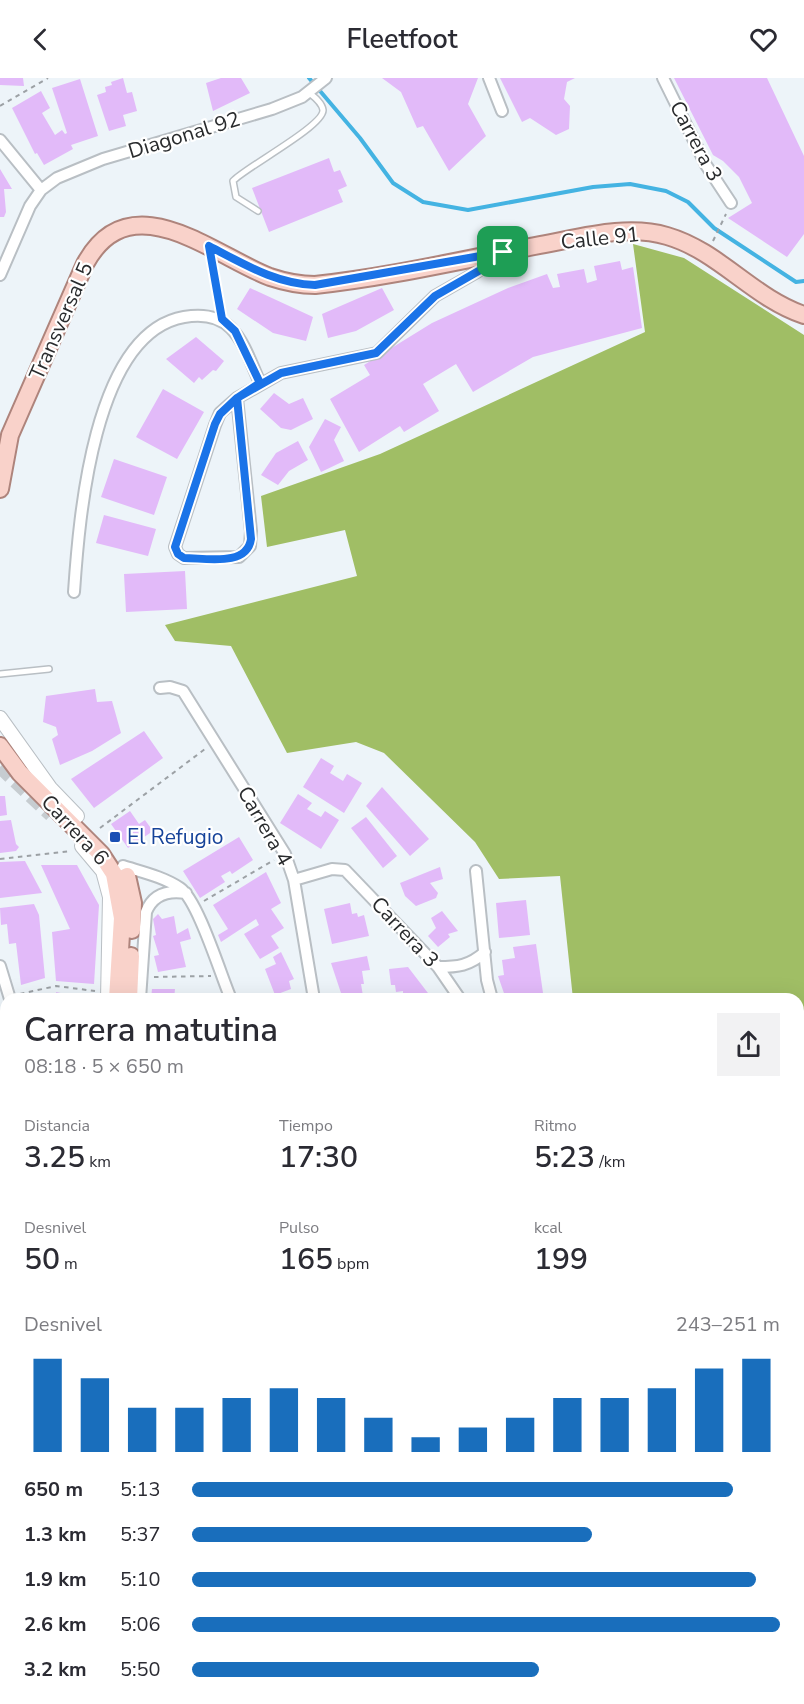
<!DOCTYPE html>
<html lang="es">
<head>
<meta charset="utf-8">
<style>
	:root { --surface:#fff; --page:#f2f2f3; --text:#2b2b33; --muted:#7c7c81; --accent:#196ebc }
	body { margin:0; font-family:"Nunito Sans",sans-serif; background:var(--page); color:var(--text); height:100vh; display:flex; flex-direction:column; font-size:22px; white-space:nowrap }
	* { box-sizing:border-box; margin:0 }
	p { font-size:20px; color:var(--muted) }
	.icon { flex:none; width:33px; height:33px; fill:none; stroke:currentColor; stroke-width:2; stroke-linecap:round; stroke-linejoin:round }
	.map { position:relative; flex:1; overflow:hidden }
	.side { position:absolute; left:0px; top:915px; width:804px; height:711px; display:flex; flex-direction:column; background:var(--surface); border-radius:18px 18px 0 0; box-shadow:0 6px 24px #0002 }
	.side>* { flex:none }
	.pin { position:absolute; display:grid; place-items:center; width:51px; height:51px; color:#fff; margin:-26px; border-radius:12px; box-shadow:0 3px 9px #0006 }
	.round { display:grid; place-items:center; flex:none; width:63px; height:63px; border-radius:0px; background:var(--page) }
	.summary { display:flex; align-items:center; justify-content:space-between; height:102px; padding:0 24px }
	h1 { font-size:33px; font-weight:600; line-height:45px }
	.stats { display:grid; grid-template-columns:repeat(3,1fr); gap:9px; height:102px; padding:6px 24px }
	.stats div { display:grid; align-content:center }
	.stats b { font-size:30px; font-weight:600 }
	.stats small { font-size:16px; font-weight:400 }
	.stats p { font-size:16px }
	.chart { height:168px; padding:12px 24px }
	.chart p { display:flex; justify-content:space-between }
	.chart svg { width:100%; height:108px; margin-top:6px; stroke:var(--accent); stroke-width:6 }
	ul { padding:0 24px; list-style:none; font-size:20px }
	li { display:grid; grid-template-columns:96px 72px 1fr; align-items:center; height:45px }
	li i { height:15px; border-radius:8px; background:var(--accent) }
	header { display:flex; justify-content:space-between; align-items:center; height:78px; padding:0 24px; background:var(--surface); font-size:27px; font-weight:600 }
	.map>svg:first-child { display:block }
	.forest { fill:#a0be65 }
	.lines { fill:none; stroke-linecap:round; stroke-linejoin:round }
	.stream { stroke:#44b3e2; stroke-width:4 }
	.building { fill:#e2baf9 }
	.secondary-tunnel { stroke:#c6ccd0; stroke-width:14; stroke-dasharray:14 7; stroke-linecap:butt }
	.lane-casing { stroke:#b9bfc4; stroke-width:8 }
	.street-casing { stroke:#b9bfc4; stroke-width:14 }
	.secondary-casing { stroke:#b9bfc4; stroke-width:16 }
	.primary-casing { stroke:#ae847c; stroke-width:20 }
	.path { stroke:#9ca1a5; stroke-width:2; stroke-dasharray:4.5 4.5; stroke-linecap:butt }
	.lane { stroke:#fff; stroke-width:5 }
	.street { stroke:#fff; stroke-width:10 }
	.secondary { stroke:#fff; stroke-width:14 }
	.primary { stroke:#f9d2ca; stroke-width:16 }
	.route-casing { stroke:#fff; stroke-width:12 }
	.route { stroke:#1a73e8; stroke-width:8 }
	.transit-dot { fill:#1a4fb4; stroke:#fff; stroke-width:2 }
	.labels { text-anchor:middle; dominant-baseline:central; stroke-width:4.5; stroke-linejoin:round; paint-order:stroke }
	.street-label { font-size:21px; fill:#292b2d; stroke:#fff }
	.transit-label { font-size:21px; fill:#164399; stroke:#fff; text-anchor:start }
</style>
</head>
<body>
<header><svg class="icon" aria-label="back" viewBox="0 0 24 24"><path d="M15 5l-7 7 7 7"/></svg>Fleetfoot<svg class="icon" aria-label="heart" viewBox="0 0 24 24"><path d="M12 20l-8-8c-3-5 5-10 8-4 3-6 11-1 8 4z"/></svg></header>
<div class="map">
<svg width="804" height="1626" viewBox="0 0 804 1626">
	<rect width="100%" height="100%" fill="#edf4f9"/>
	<path class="forest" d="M 633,166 L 684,180 L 804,257 L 804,1626 L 268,1626 L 266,1620 L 798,1620 L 798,921 L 573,921 L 560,798 L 499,801 L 475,764 L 384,675 L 356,664 L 287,675 L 231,568 L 175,563 L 165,547 L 357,498 L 345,452 L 267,469 L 261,418 L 380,376 L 645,254 Z"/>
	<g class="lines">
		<path class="stream" d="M 309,0 L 360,60 L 393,105 L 423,124 L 468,132 L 593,109 L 630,106 L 666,113 L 688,124 L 714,150 L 796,204 L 804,203"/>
	</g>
	<path class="building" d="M 0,0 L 23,0 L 24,8 L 0,7 Z
		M 123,0 L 127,15 L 132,14 L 137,33 L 123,37 L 126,48 L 109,53 L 97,17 L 106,14 L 105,9 L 112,7 L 111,4 Z
		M 221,0 L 241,0 L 250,15 L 213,33 L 206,5 Z
		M 382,0 L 478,0 L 468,26 L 486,58 L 449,93 L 423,48 L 417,50 L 401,14 Z
		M 500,0 L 575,0 L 567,4 L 564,21 L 570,28 L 569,51 L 556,57 L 530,40 L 522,44 Z
		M 674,0 L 767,0 L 804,78 L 804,156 L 787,179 L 728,140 L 752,125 L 739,99 L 723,83 L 713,77 Z
		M 80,1 L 98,58 L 71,67 L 73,71 L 44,87 L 37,75 L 35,76 L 12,30 L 41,13 L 50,30 L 42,35 L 55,57 L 62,52 L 65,56 L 67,55 L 52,10 Z
		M 329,80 L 334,94 L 340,92 L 347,108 L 338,112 L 343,124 L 269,154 L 252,110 Z
		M 0,91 L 12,111 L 4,111 L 6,134 L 4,139 L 0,139 Z
		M 620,183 L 622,192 L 633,189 L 642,250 L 533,279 L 473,314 L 456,286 L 423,306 L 439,333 L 404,354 L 400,348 L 359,374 L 330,321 L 370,297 L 364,287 L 432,245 L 508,210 L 547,196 L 553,210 L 560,209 L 557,196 L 584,191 L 587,205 L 597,202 L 594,188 Z
		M 250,210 L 313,239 L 306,263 L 273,255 L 237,231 Z
		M 382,210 L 394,232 L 356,253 L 328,260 L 322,236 Z
		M 196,259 L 224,283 L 216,293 L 213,292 L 202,302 L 199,299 L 194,305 L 166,281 Z
		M 163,311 L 204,334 L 177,381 L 136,359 Z
		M 274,315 L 289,326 L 303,320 L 313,341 L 291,352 L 281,350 L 260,331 Z
		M 325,341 L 341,349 L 334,362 L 344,383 L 321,394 L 309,369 Z
		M 298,363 L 308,382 L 289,393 L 278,407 L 261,397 L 276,375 Z
		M 114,381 L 167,399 L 154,437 L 101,419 Z
		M 104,437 L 156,451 L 148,478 L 96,465 Z
		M 185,493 L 187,531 L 126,534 L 124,496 Z
		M 95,611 L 97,624 L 112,623 L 121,655 L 92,673 L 60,687 L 52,661 L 58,657 L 56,649 L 43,644 L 46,618 Z
		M 144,653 L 163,680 L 94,730 L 71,701 Z
		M 321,680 L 334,688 L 330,695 L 343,703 L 347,696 L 362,705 L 344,735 L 303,709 Z
		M 382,709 L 429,761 L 410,778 L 366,728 Z
		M 298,716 L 312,725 L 307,731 L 321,739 L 325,733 L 339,742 L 321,771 L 280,745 Z
		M 0,718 L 5,718 L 7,737 L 0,738 Z
		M 130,733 L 139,746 L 145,742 L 153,753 L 128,770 L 111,746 Z
		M 366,739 L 397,778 L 383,790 L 351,750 Z
		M 11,742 L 16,766 L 19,769 L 16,773 L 0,775 L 0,743 Z
		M 239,759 L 253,782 L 232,796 L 230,793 L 221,798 L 225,804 L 200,820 L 183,793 Z
		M 25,783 L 42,815 L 0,820 L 0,784 Z
		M 41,787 L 77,787 L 99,827 L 94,906 L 56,903 L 52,854 L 70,851 Z
		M 440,789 L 443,801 L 430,805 L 438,815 L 436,820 L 416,828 L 405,818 L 400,805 Z
		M 266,794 L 281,825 L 271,831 L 284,850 L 271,858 L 279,870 L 260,881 L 244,856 L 259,847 L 256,841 L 221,864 L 218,857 L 228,851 L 213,827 Z
		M 526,822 L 530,857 L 499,860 L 496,825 Z
		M 350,825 L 352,836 L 357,835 L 358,839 L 364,837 L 369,858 L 332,866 L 324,831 Z
		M 34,826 L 39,837 L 45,900 L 21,907 L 16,865 L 9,866 L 7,846 L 1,847 L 0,830 Z
		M 442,833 L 458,853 L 448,856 L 450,859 L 438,869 L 428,858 L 436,850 L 431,840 Z
		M 158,836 L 162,841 L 174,838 L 177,856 L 188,850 L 191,861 L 180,864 L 186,889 L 158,894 L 154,878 L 159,877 L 153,858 L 156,857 L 153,841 Z
		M 536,866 L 543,915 L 506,921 L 498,898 L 504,897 L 502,882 L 515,880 L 513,869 Z
		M 281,874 L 294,901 L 289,903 L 291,911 L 275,917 L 265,891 L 276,886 L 273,879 Z
		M 367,878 L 370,892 L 362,893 L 364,906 L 361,906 L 363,918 L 366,918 L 367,921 L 343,921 L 331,885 Z
		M 408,889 L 431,919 L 403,921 L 403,913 L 396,914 L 395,907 L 391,907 L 389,891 Z
		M 152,911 L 175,911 L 174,921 L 151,921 Z
		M 56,914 L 84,920 L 84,921 L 57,921 Z
		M 0,1003 L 6,1003 L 6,1032 L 0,1033 Z
		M 3,1118 L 6,1119 L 6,1179 L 0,1179 Z
		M 0,1210 L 6,1210 L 6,1233 L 0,1233 Z
		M 0,1547 L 6,1547 L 6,1598 L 0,1598 Z
		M 0,1601 L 6,1601 L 6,1620 L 19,1620 L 19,1625 L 0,1626 Z"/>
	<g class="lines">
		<path class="secondary-tunnel" d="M 0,689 L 51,737"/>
		<g class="lane-casing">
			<path id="lane" d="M 258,133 L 236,119 L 233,103 C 246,89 324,48 323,32 C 322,24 313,18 308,14
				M 0,596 L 49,591"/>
		</g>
		<g class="street-casing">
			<path id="street" d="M 489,0 L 502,33
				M 663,0 L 706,87 L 731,125
				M 0,62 L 41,112
				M 0,197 L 30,128 L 41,112 L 57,100 L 103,81 L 272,31 L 302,19 L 326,0
				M 237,320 L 251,453 L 250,468 L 239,479 L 184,480 L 178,476 L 175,469 L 215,347 L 220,335 L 237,320 L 281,295 L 377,275 L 435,218 L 477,194 L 501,176
				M 74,514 C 79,441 93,255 184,239 C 235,230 243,267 260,305
				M 160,610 L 170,609 L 183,613 L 285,776 L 294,802 L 314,921
				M 123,788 C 142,794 164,799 180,810 C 198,822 221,898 231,921
				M 476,793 L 487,902 L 492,921
				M 294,802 L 332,791 L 345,792 L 438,889 L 460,921
				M 0,888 L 10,921
				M 438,889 C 458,889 469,888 485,874
				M 140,921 L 146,834 C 153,816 168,812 186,815
				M 111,1620 L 111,1626
				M 244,1620 L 245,1626"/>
		</g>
		<g class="secondary-casing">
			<path id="secondary" d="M 0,640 L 50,710 L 77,738
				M 82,768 L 103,793 L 110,819 L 108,921"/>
		</g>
		<g class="primary-casing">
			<path id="primary" d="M 0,411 L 10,357 L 85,186 C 130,103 213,177 270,199 C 285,204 300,207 315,207 C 390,199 466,181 540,167 C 580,160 626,146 667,158 C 719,173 753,220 804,237
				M 0,668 L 20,695 L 101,776 L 114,796 L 122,840 L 117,921
				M 127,798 L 133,825 L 132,852
				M 129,921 L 131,878
				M 0,1370 L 6,1352
				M 0,1430 L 6,1410"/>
		</g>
		<path class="path" d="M 0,28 L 48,0
			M 713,163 L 726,136
			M 212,186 L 220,231
			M 100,750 L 205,671
			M 0,781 L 71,773
			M 204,823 L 274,782
			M 154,899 L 211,898
			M 20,916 L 56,908 L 95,913
			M 0,958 L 6,958
			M 0,1185 L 6,1185
			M 0,1495 L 6,1495"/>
		<use href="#lane" class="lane"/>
		<use href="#street" class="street"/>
		<use href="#secondary" class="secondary"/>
		<use href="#primary" class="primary"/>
	</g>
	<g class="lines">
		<g class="route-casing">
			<path id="route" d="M 503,174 L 315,207 C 276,206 244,186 209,168 L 222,241 L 235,253 L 260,305 L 237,320 L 251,461 C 247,489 206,480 184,480 L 178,476 L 175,469 L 215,346 L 220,336 L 237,320 L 281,295 L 376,275 L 435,218 L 489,187 L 503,174"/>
		</g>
		<use href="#route" class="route"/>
	</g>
	<rect class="transit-dot" x="109" y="753" width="12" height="12" rx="3"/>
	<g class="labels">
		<g class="street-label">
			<text transform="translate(184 57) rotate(-17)">Diagonal 92</text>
			<text transform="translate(696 63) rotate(62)">Carrera 3</text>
			<text transform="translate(600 160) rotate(-6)">Calle 91</text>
			<text transform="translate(61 243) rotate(-66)">Transversal 5</text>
			<text transform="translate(265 748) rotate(60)">Carrera 4</text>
			<text transform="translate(75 752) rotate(47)">Carrera 6</text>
			<text transform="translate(405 854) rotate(47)">Carrera 3</text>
		</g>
		<g class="transit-label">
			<text x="127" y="759">El Refugio</text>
		</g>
	</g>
</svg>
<div class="pin" style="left:503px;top:174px;background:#1e9e55"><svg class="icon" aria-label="arrive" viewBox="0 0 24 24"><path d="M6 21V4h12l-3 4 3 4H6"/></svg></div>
<section class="side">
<div class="summary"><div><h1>Carrera matutina</h1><p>08:18 · 5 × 650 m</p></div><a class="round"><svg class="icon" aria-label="share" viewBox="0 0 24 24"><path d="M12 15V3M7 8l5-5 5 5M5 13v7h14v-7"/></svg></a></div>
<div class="stats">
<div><p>Distancia</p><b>3.25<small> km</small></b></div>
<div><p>Tiempo</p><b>17:30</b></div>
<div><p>Ritmo</p><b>5:23<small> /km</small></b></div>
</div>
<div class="stats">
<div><p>Desnivel</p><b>50<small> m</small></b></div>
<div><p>Pulso</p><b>165<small> bpm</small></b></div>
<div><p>kcal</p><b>199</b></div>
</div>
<div class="chart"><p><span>Desnivel</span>243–251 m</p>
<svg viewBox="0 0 160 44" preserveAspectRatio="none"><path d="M5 44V6M15 44V14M25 44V26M35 44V26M45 44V22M55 44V18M65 44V22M75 44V30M85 44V38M95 44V34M105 44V30M115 44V22M125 44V22M135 44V18M145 44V10M155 44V6"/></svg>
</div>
<ul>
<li><b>650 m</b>5:13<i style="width:92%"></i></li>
<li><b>1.3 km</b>5:37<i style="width:68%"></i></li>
<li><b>1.9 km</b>5:10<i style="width:96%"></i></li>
<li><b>2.6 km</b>5:06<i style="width:100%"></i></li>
<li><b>3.2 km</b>5:50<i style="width:59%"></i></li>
</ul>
</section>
</div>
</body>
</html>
